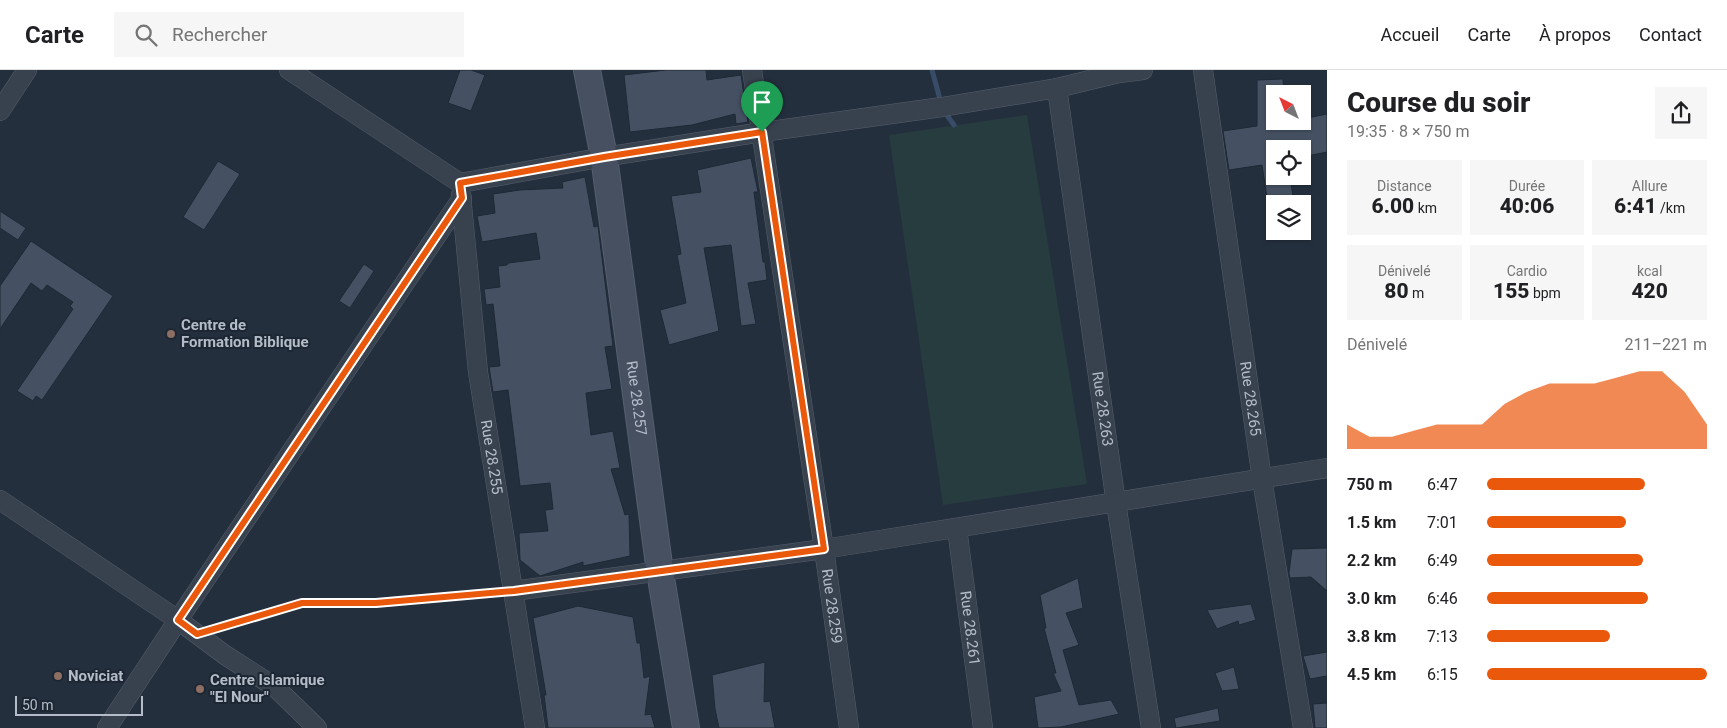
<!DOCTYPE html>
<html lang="fr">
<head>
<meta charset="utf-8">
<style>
	:root { --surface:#fff; --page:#f6f6f6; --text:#202124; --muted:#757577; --line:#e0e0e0; --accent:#ea580c }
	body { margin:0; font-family:Roboto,sans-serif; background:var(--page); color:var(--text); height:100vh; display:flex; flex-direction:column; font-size:19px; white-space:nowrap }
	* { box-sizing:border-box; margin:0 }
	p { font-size:16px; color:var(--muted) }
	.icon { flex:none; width:28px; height:28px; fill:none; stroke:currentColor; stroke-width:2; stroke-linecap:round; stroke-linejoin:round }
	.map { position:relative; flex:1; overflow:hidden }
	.sheet { display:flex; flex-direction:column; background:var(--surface); width:400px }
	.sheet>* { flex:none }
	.needle { width:32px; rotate:318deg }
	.fabs { position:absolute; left:1266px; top:15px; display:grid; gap:10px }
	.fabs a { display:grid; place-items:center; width:45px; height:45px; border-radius:0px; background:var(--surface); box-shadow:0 1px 4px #0004; font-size:25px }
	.scale { position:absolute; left:15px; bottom:12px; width:128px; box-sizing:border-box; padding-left:5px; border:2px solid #b4bcc9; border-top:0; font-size:14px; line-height:18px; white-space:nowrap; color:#b4bcc9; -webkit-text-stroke:4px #1d2633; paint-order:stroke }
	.pin { position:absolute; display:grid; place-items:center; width:42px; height:42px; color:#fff; margin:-51px -21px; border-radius:50% 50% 50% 0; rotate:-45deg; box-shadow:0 0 5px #0007 }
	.pin .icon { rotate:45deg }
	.round { display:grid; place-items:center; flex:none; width:52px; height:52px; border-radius:0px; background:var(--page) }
	.headline { display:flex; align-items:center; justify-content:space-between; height:85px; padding:0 20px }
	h1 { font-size:28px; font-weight:800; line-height:38px }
	.metrics { display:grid; grid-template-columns:repeat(3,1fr); gap:8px; height:85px; padding:5px 20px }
	.metrics div { display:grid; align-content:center; border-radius:0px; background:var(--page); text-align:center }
	.metrics b { font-size:21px; font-weight:800 }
	.metrics small { font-size:14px; font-weight:400 }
	.metrics p { font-size:14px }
	.chart { height:140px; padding:10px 20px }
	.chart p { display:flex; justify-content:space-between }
	.chart svg { width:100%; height:90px; margin-top:5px; fill:var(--accent); opacity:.7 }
	ul { padding:0 20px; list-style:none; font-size:16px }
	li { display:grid; grid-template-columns:80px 60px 1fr; align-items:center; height:38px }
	li i { height:12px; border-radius:6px; background:var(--accent) }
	header { display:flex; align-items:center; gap:30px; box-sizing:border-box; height:70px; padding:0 25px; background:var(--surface); border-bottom:1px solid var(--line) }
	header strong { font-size:24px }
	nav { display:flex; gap:28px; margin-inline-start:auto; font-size:18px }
	.search { width:350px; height:45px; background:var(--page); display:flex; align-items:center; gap:12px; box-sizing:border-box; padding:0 18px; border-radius:0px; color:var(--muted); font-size:19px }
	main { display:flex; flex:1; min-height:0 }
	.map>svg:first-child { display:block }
	.green { fill:#263c3f }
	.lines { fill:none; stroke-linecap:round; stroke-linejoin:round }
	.stream { stroke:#394c67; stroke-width:5 }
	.building { fill:#455162; stroke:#1f2835 }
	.street-casing { stroke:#565f6c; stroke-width:20 }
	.secondary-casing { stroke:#565f6c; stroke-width:28 }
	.path { stroke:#44595c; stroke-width:3; stroke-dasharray:4 4; stroke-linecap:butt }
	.street { stroke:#38414e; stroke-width:19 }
	.secondary { stroke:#465061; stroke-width:26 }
	.route-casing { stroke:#fff; stroke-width:10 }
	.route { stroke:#ea580c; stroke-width:6 }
	.education-dot { fill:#8d6e63; stroke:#1d2633; stroke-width:2 }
	.labels { text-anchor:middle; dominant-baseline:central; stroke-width:4; stroke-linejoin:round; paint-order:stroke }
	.poi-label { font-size:15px; font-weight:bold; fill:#b4bcc9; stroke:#1d2633; text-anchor:start }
	.street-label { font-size:15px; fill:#b4bcc9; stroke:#1d2633 }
</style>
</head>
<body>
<header>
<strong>Carte</strong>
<div class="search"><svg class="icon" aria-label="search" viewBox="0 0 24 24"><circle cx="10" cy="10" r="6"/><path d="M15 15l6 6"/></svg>Rechercher</div>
<nav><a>Accueil</a><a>Carte</a><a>À propos</a><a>Contact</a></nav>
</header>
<main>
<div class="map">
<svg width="1327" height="658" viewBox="0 0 1327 658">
	<rect width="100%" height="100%" fill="#242f3e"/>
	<path class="green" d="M 1027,45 L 1087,414 L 943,435 L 889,65 Z"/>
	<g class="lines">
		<path class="stream" d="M 932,0 L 941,33
			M 944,41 L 954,55"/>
	</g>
	<path class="building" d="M 460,0 L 471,0 L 485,5 L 471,41 L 448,33 Z
		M 666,0 L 706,0 L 707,10 L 741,5 L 748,52 L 736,54 L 735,44 L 692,55 L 630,62 L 624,5 Z
		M 1283,9 L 1284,24 L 1275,24 L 1275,53 L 1302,51 L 1302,49 L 1327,44 L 1327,82 L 1302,87 L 1302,79 L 1275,79 L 1275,106 L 1290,106 L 1294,134 L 1268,134 L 1262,95 L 1229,100 L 1223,61 L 1257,56 L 1257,10 Z
		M 751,88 L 758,122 L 754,122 L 763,192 L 765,192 L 767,210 L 748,213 L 756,254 L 741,256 L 731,175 L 704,178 L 719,261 L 669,275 L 660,240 L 686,233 L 677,185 L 681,184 L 671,126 L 701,122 L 697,100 Z
		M 218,91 L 240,104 L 204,160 L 183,147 Z
		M 585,107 L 594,157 L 598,156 L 613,276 L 605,277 L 612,319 L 586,323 L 591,365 L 613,361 L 620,398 L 611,399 L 625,445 L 629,444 L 630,486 L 583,496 L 583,492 L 540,506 L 520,490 L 519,463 L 548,461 L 545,440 L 553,439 L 550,413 L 520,416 L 508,320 L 493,322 L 489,297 L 500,296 L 493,234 L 486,235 L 484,219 L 500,217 L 498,196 L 507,195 L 508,193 L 540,189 L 536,163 L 482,172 L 477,146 L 495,143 L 493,124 L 520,120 L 563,118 L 562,112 Z
		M 0,141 L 26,158 L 18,170 L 0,158 Z
		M 31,171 L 113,226 L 42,330 L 36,326 L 33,331 L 17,321 L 73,239 L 70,236 L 73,232 L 47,215 L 42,221 L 31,213 L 0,259 L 0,216 Z
		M 364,194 L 374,201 L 350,238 L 339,231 Z
		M 1327,478 L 1327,521 L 1311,507 L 1290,508 L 1289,503 L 1292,479 Z
		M 1078,508 L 1083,538 L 1066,543 L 1079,575 L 1063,580 L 1079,635 L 1111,630 L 1119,644 L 1061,657 L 1038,658 L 1034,627 L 1061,621 L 1053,603 L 1056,603 L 1044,558 L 1046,558 L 1040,525 Z
		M 1251,534 L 1256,550 L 1239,555 L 1238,551 L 1217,559 L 1207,540 Z
		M 578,536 L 633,547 L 637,573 L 640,573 L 644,608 L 650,606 L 645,645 L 651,644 L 655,658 L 548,658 L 544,625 L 546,625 L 533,548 Z
		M 1327,582 L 1327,606 L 1310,609 L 1303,586 Z
		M 765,592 L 764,632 L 770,631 L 775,658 L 719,658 L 715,639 L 712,605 Z
		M 1234,597 L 1239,619 L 1222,621 L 1215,603 Z
		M 1327,633 L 1327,658 L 1315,658 L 1313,634 Z
		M 1218,638 L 1220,651 L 1176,658 L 1174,648 Z"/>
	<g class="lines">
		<g class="street-casing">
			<g id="street">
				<path d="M 289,0 L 460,113 L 604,87 L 762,62 L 942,37 L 1057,18 L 1119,3 L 1143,0"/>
				<path id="s1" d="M 752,0 L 824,479 L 849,658"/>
				<path id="s2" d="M 1203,0 L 1262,409 L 1303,658"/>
				<path id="s3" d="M 1057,18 L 1116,433 L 1151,658"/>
				<path d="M 0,41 L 27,0"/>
				<path id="s4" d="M 461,125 L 478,302 L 535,658"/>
				<path d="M 0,430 L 178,550 L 225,585 L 275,617 L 317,658"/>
				<path id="s5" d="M 957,458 L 983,658"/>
				<path d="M 513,521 L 824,479 L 1327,398"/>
				<path d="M 107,658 L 178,550 L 462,128"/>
			</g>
		</g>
		<g class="secondary-casing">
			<g id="secondary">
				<path id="s6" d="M 587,0 L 604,87 L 660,502 L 686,658"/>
			</g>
		</g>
		<path class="path" d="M 218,558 L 302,533 L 376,533 L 498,523"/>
		<use href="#street" class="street"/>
		<use href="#secondary" class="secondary"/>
	</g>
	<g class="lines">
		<g class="route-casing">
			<path id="route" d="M 762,62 L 824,479 L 514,521 L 376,533 L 302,533 L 197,564 L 178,550 L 462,128 L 460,113 L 604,87 Z"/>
		</g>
		<use href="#route" class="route"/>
	</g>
	<g class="education-dot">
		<circle cx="171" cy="264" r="5"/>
		<circle cx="58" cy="606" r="5"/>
		<circle cx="200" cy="619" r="5"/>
	</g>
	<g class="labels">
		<g class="poi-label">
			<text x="181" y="255">Centre de<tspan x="181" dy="17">Formation Biblique</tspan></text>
			<text x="68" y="606">Noviciat</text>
			<text x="210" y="610">Centre Islamique<tspan x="210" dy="17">"El Nour"</tspan></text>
		</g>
		<g class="street-label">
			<text stroke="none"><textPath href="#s6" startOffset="332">Rue 28.257</textPath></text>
			<text stroke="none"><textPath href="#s2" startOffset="332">Rue 28.265</textPath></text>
			<text stroke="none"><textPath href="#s3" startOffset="324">Rue 28.263</textPath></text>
			<text stroke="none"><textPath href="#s4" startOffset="264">Rue 28.255</textPath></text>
			<text stroke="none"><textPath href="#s1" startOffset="542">Rue 28.259</textPath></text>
			<text stroke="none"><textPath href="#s5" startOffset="101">Rue 28.261</textPath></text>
		</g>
	</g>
</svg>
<div class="fabs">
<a><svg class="needle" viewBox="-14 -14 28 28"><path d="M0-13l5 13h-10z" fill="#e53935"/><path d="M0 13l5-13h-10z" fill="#757577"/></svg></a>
<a><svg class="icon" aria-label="locate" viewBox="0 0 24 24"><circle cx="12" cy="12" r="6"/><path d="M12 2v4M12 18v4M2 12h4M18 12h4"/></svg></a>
<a><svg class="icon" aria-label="layers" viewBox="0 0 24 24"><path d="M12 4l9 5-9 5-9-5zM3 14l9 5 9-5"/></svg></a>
</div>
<div class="scale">50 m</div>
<div class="pin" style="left:762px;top:62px;background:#1e9e55"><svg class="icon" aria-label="arrive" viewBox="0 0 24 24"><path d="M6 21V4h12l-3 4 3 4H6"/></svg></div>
</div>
<section class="sheet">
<div class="headline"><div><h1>Course du soir</h1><p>19:35 · 8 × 750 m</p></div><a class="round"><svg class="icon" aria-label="share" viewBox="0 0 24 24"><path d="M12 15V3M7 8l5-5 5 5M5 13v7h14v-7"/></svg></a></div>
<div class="metrics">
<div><p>Distance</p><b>6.00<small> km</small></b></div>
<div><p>Durée</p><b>40:06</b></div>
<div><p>Allure</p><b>6:41<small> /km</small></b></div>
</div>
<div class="metrics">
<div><p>Dénivelé</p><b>80<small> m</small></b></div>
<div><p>Cardio</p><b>155<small> bpm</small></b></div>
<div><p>kcal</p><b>420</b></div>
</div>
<div class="chart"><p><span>Dénivelé</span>211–221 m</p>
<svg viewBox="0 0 160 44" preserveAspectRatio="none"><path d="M0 44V32L10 38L20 38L30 35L40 32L50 32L60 32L70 22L80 16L90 12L100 12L110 12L120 9L130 6L140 6L150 16L160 32V44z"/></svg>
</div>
<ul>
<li><b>750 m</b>6:47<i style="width:72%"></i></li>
<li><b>1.5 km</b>7:01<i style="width:63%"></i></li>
<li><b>2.2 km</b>6:49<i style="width:71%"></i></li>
<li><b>3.0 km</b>6:46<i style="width:73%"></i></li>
<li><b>3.8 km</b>7:13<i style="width:56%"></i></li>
<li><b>4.5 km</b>6:15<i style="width:100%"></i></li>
</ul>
</section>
</main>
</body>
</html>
